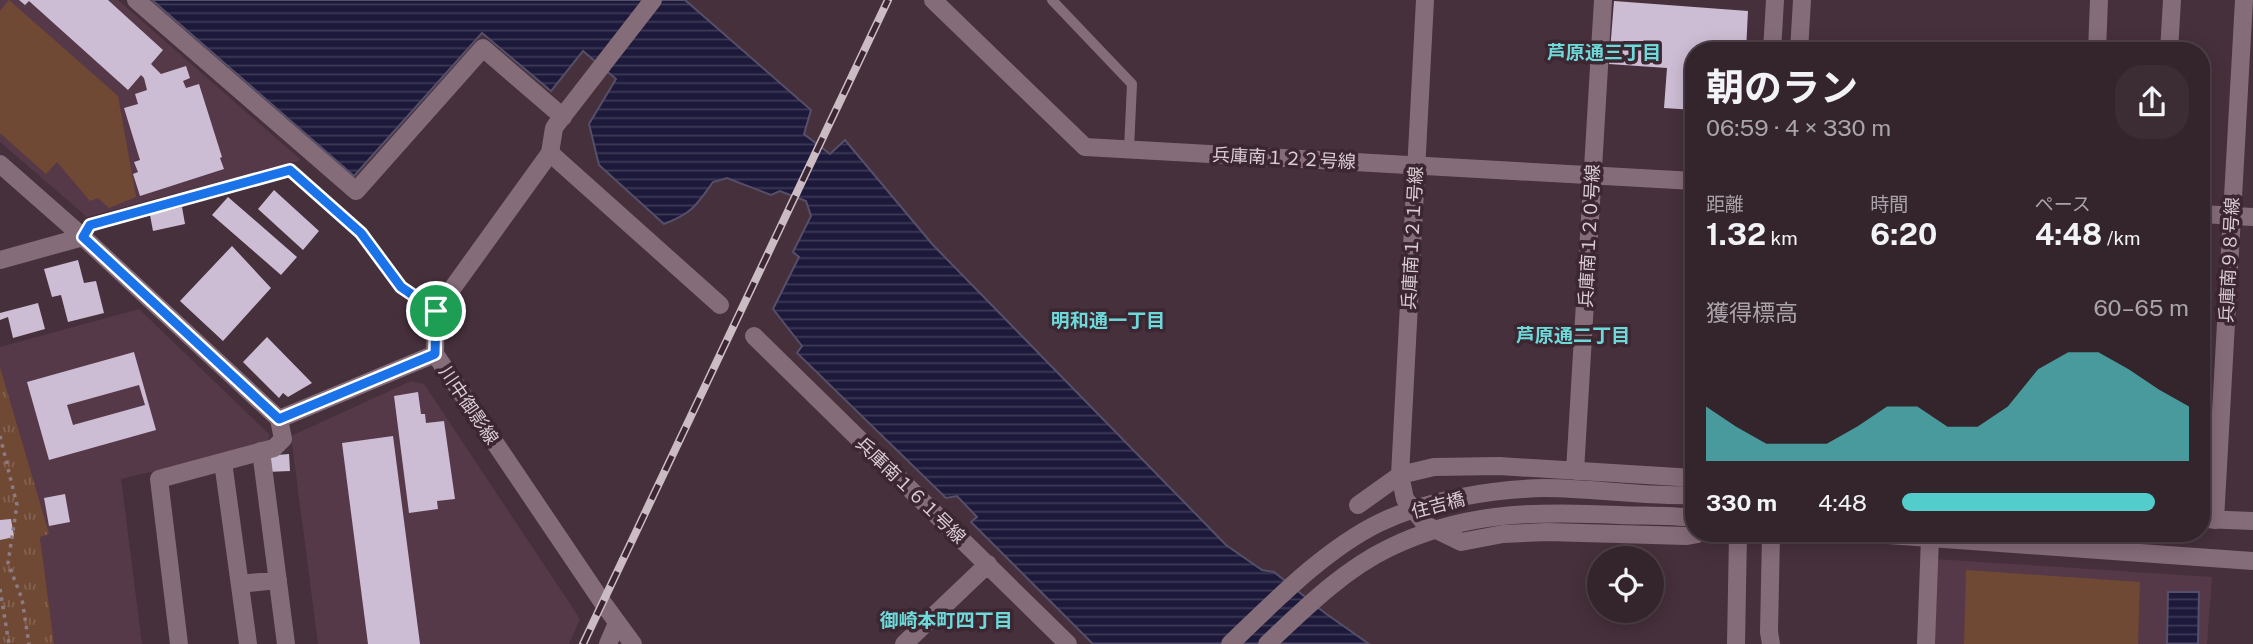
<!DOCTYPE html>
<html lang="ja">
<head>
<meta charset="utf-8">
<style>
	:root { --surface:#34242c; --page:#3c2c34; --text:#f1f3f6; --muted:#a9a4a9; --line:#4e4148; --accent:#52cdcc }
	body { margin:0; font-family:"Public Sans","Noto Sans JP",sans-serif; background:var(--page); color:var(--text); height:100vh; display:flex; flex-direction:column; font-size:26px; white-space:nowrap }
	* { box-sizing:border-box; margin:0 }
	p { font-size:23px; color:var(--muted) }
	.icon { flex:none; width:38px; height:38px; fill:none; stroke:currentColor; stroke-width:2; stroke-linecap:round; stroke-linejoin:round }
	.map { position:relative; flex:1; overflow:hidden }
	.details { position:absolute; left:1685px; top:42px; width:525px; height:500px; display:flex; flex-direction:column; background:var(--surface); border-radius:28px; box-shadow:0 4px 18px #0003,0 0 0 2px var(--line) }
	.details>* { flex:none }
	.buttons { position:absolute; left:1587px; top:546px; display:grid; gap:14px }
	.buttons a { display:grid; place-items:center; width:77px; height:77px; border-radius:50%; background:var(--surface); box-shadow:0 4px 18px #0003,0 0 0 2px var(--line); font-size:35px }
	.pin { position:absolute; display:grid; place-items:center; width:60px; height:60px; color:#fff; margin:-30px; border:4px solid #fff; border-radius:50%; box-shadow:0 2px 7px #0007 }
	.round { display:grid; place-items:center; flex:none; width:74px; height:74px; border-radius:28px; background:var(--page) }
	.overview { display:flex; align-items:center; justify-content:space-between; height:119px; padding:0 21px }
	h1 { font-size:38px; font-weight:700; line-height:52px }
	.figures { display:grid; grid-template-columns:repeat(3,1fr); gap:10px; height:119px; padding:7px 21px }
	.figures div { display:grid; align-content:center }
	.figures b { font-size:30px; font-weight:700 }
	.figures small { font-size:19px; font-weight:400 }
	.figures p { font-size:19px }
	.chart { height:196px; padding:14px 21px }
	.chart p { display:flex; justify-content:space-between }
	.chart svg { width:100%; height:126px; margin-top:7px; fill:var(--accent); opacity:.7 }
	ul { padding:0 21px; list-style:none; font-size:23px }
	li { display:grid; grid-template-columns:112px 84px 1fr; align-items:center; height:52px }
	li i { height:18px; border-radius:9px; background:var(--accent) }
	.map>svg:first-child { display:block }
	.built { fill:#553948 }
	.grass { fill:url(#grass-tufts) }
	.pitch { fill:#704935 }
	.water { fill:url(#water-rules); stroke:#564f69; stroke-width:2 }
	.building { fill:#cdbdd4; fill-rule:evenodd }
	.lines { fill:none; stroke-linecap:round; stroke-linejoin:round }
	.path { stroke:#8d7b84; stroke-width:3.5; stroke-dasharray:3.5 5; stroke-linecap:butt }
	.lane { stroke:#856c79; stroke-width:10 }
	.street { stroke:#856c79; stroke-width:18 }
	.secondary { stroke:#856c79; stroke-width:18 }
	.rail-casing { stroke:#cbbcc4; stroke-width:8 }
	.rail { stroke:#3b2631; stroke-width:5; stroke-dasharray:16; stroke-linecap:butt }
	.route-casing { stroke:#fff; stroke-width:14 }
	.route { stroke:#1a73e8; stroke-width:9 }
	.labels { text-anchor:middle; dominant-baseline:central; stroke-width:7; stroke-linejoin:round; paint-order:stroke }
	.street-label { font-size:18px; fill:#dbcdd4; stroke:#3b2631 }
	.neighbourhood-label { font-size:19px; font-weight:bold; fill:#6dd9d8; stroke:#3b2631 }
</style>
</head>
<body>
<div class="map">
<svg width="2253" height="644" viewBox="0 0 2253 644">
	<defs>
		<pattern id="grass-tufts" width="24" height="20" patternUnits="userSpaceOnUse" patternTransform="scale(1.75)"><rect width="24" height="20" fill="#704935"/><path d="M3 7l-1-3M5 7V3M7 7l1-3M15 17l-1-3M17 17v-4M19 17l1-3" fill="none" stroke="#846251"/></pattern>
		<pattern id="water-rules" width="6" height="5" patternUnits="userSpaceOnUse" patternTransform="scale(1.75)"><rect width="6" height="5" fill="#1d193b"/><path d="M0 2.5h6" fill="none" stroke="#3d3956"/></pattern>
	</defs>
	<rect width="100%" height="100%" fill="#46303b"/>
	<path class="built" d="M 0,0 L 118,0 L 301,160 L 87,217 L 0,142 Z
		M 139,309 L 270,435 L 266,444 L 121,479 L 142,644 L 54,644 L 40,537 L 48,534 L 0,367 L 0,347 Z
		M 411,381 L 424,384 L 580,619 L 569,644 L 318,644 L 291,436 Z
		M 1936,559 L 2212,577 L 2207,644 L 1931,644 Z"/>
	<path class="grass" d="M 0,367 L 49,534 L 40,537 L 54,644 L 0,644 Z"/>
	<path class="pitch" d="M 9,0 L 118,96 L 136,197 L 109,208 L 98,198 L 90,201 L 57,162 L 46,174 L 0,133 L 0,11 Z
		M 1966,570 L 2140,582 L 2138,644 L 1964,644 Z"/>
	<path class="water" d="M 152,0 L 685,0 L 811,110 L 804,134 L 830,154 L 845,140 L 933,245 L 1226,545 L 1262,570 L 1274,572 L 1325,613 L 1369,644 L 1093,644 L 971,522 L 977,517 L 957,496 L 946,498 L 797,353 L 802,346 L 773,309 L 799,257 L 793,252 L 811,216 L 806,201 L 780,191 L 771,195 L 727,178 L 713,182 C 696,206 692,213 664,224 L 599,165 L 589,124 L 616,79 L 583,51 L 551,91 L 482,33 L 354,176 Z
		M 2168,592 L 2199,592 L 2198,644 L 2167,644 Z"/>
	<path class="building" d="M 19,0 L 108,0 L 163,50 L 151,64 L 161,74 L 186,66 L 190,78 L 183,81 L 186,88 L 199,84 L 222,157 L 220,158 L 224,169 L 140,196 L 133,174 L 138,172 L 134,162 L 140,160 L 124,108 L 138,104 L 135,94 L 147,90 L 144,78 L 141,75 L 128,90 L 29,1 L 25,5 Z
		M 1614,1 L 1748,11 L 1746,51 L 1694,51 L 1694,110 L 1664,108 L 1667,68 L 1609,64 Z
		M 274,190 L 319,231 L 303,250 L 258,209 Z
		M 228,197 L 297,257 L 281,275 L 212,215 Z
		M 182,207 L 185,224 L 153,231 L 150,215 Z
		M 232,246 L 271,288 L 223,341 L 180,301 Z
		M 78,260 L 84,283 L 96,281 L 104,313 L 68,322 L 61,295 L 52,297 L 44,269 Z
		M 38,303 L 45,329 L 13,338 L 8,317 L 0,320 L 0,313 Z
		M 267,337 L 312,383 L 288,397 L 283,393 L 279,398 L 243,362 Z
		M 134,352 L 156,430 L 49,460 L 27,382 ZM 139,385 L 145,405 L 73,425 L 67,405 Z
		M 418,392 L 421,414 L 425,414 L 426,423 L 444,421 L 455,499 L 437,501 L 438,509 L 409,513 L 394,396 Z
		M 393,436 L 420,644 L 368,644 L 342,443 Z
		M 289,454 L 290,471 L 266,472 L 265,456 Z
		M 65,494 L 70,522 L 49,526 L 44,498 Z
		M 11,519 L 14,537 L 0,540 L 0,520 Z"/>
	<g class="lines">
		<path class="path" d="M 0,436 L 17,505 L 8,563 L 22,599 L 29,644
			M 0,589 L 9,644"/>
		<path class="lane" d="M 1052,0 L 1132,84 L 1129,149
			M 83,237 L 90,225 L 290,170 L 361,233 L 401,287 L 436,311"/>
		<path class="street" d="M 136,0 L 356,191 L 483,48 L 563,117
			M 933,0 L 1085,147 L 1694,181
			M 1425,0 L 1400,475 L 1405,499 L 1426,525 L 1461,542 L 1503,534 L 1547,532 L 1687,536 L 1698,534
			M 2097,51 L 2099,0
			M 2169,51 L 2172,0
			M 556,125 L 653,0
			M 550,153 L 720,305
			M 2202,214 L 2253,217
			M 754,336 L 1068,644
			M 261,451 L 286,644
			M 223,462 L 248,644
			M 1575,471 L 1603,0
			M 1358,505 L 1400,475 L 1434,467 L 1499,466 L 1694,478
			M 2215,520 L 2244,0
			M 240,584 L 278,580
			M 179,644 L 159,479 L 274,448 L 283,439 L 279,419
			M 608,644 L 617,623
			M 904,644 L 988,564
			M 1926,644 L 1930,538"/>
		<path class="secondary" d="M 1772,51 L 1775,0
			M 1799,51 L 1802,0
			M 0,164 L 83,237 L 279,419 L 435,354
			M 0,260 L 83,237
			M 435,354 L 603,603 L 633,644
			M 435,354 L 436,311 L 550,153 L 554,128
			M 2202,519 L 2253,521
			M 1771,534 L 1769,632 L 1771,644
			M 1874,534 L 2253,561
			M 1230,644 C 1274,602 1324,550 1379,523 C 1426,500 1493,489 1545,488 C 1594,488 1644,497 1694,495
			M 1267,644 C 1303,610 1343,570 1389,548 C 1465,511 1537,511 1619,515 C 1644,516 1669,515 1694,518
			M 1736,644 L 1738,534"/>
		<g class="rail-casing">
			<path id="rail" d="M 583,644 L 888,0"/>
		</g>
		<use href="#rail" class="rail"/>
	</g>
	<g class="lines">
		<g class="route-casing">
			<path id="route" d="M 290,170 L 361,233 L 401,287 L 436,311 L 435,354 L 279,419 L 83,237 L 90,225 Z"/>
		</g>
		<use href="#route" class="route"/>
	</g>
	<g class="labels">
		<g class="street-label">
			<text transform="translate(1284 158) rotate(3)">兵庫南１２２号線</text>
			<text transform="translate(1589 236) rotate(-87)">兵庫南１２０号線</text>
			<text transform="translate(1412 238) rotate(-87)">兵庫南１２１号線</text>
			<text transform="translate(2229 260) rotate(-87)">兵庫南９８号線</text>
			<text transform="translate(469 405) rotate(56)">川中御影線</text>
			<text transform="translate(911 490) rotate(44)">兵庫南１６１号線</text>
			<text transform="translate(1438 505) rotate(-15)">住吉橋</text>
		</g>
		<g class="neighbourhood-label">
			<text x="1604" y="52">芦原通三丁目</text>
			<text x="1108" y="320">明和通一丁目</text>
			<text x="1573" y="335">芦原通二丁目</text>
			<text x="946" y="620">御崎本町四丁目</text>
		</g>
	</g>
</svg>
<div class="buttons">
<a><svg class="icon" aria-label="locate" viewBox="0 0 24 24"><circle cx="12" cy="12" r="6"/><path d="M12 2v4M12 18v4M2 12h4M18 12h4"/></svg></a>
</div>
<div class="pin" style="left:436px;top:311px;background:#1e9e55"><svg class="icon" aria-label="arrive" viewBox="0 0 24 24"><path d="M6 21V4h12l-3 4 3 4H6"/></svg></div>
<section class="details">
<div class="overview"><div><h1>朝のラン</h1><p>06:59 · 4 × 330 m</p></div><a class="round"><svg class="icon" aria-label="share" viewBox="0 0 24 24"><path d="M12 15V3M7 8l5-5 5 5M5 13v7h14v-7"/></svg></a></div>
<div class="figures">
<div><p>距離</p><b>1.32<small> km</small></b></div>
<div><p>時間</p><b>6:20</b></div>
<div><p>ペース</p><b>4:48<small> /km</small></b></div>
</div>
<div class="chart"><p><span>獲得標高</span>60–65 m</p>
<svg viewBox="0 0 160 44" preserveAspectRatio="none"><path d="M0 44V25L10 32L20 38L30 38L40 38L50 32L60 25L70 25L80 32L90 32L100 25L110 12L120 6L130 6L140 12L150 19L160 25V44z"/></svg>
</div>
<ul>
<li><b>330 m</b>4:48<i style="width:88%"></i></li>
</ul>
</section>
</div>
</body>
</html>
